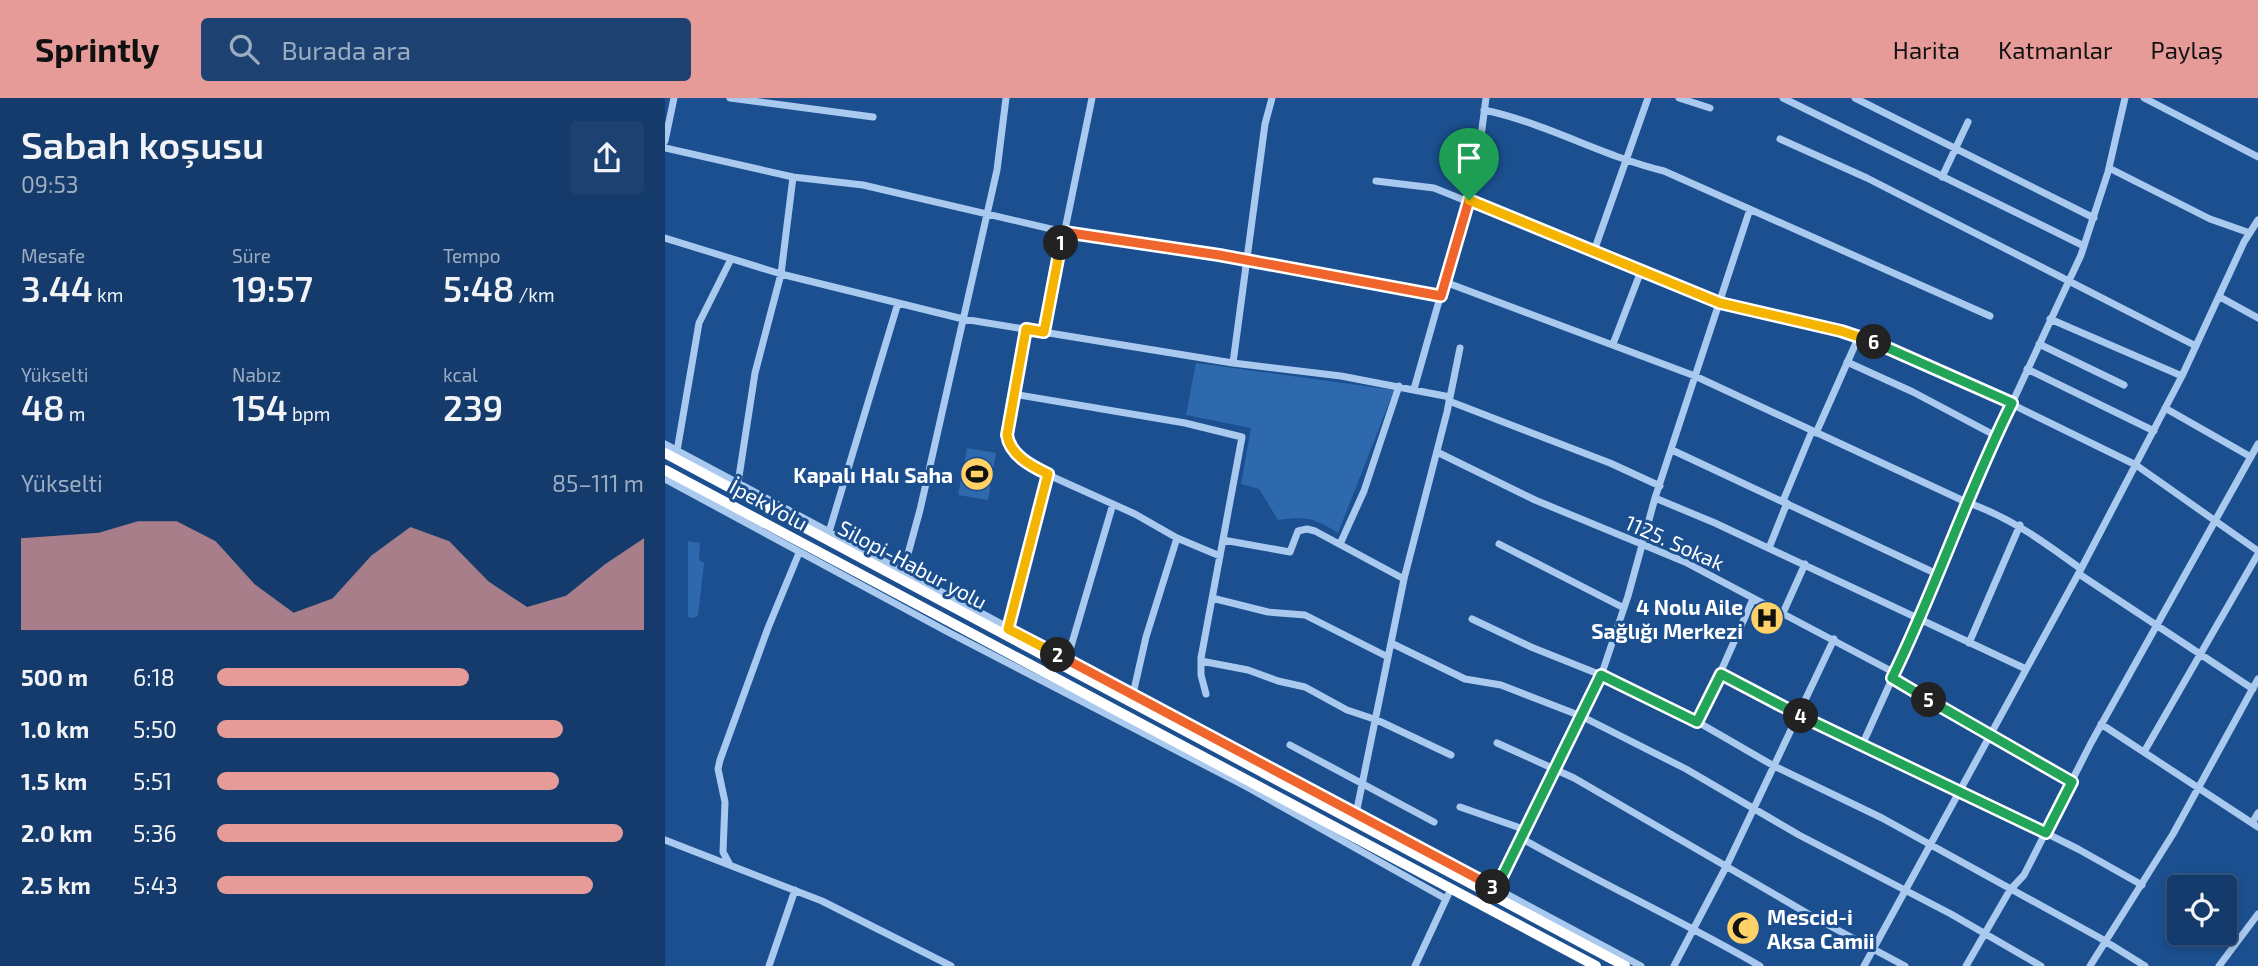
<!DOCTYPE html>
<html lang="tr">
<head>
<meta charset="utf-8">
<style>
	:root { --surface:#143b6b; --page:#1d4271; --text:#f1f3f6; --muted:#9dadc1; --line:#33557e; --accent:#e69b98 }
	body { margin:0; font-family:"Exo 2",sans-serif; background:var(--page); color:var(--text); height:100vh; display:flex; flex-direction:column; font-size:26px; white-space:nowrap }
	* { box-sizing:border-box; margin:0 }
	p { font-size:23px; color:var(--muted) }
	.icon { flex:none; width:38px; height:38px; fill:none; stroke:currentColor; stroke-width:2; stroke-linecap:round; stroke-linejoin:round }
	.map { position:relative; flex:1; overflow:hidden }
	.side { display:flex; flex-direction:column; background:var(--surface); width:665px }
	.side>* { flex:none }
	.buttons { position:absolute; left:1502px; top:777px; display:grid; gap:14px }
	.buttons a { display:grid; place-items:center; width:70px; height:70px; border-radius:7px; background:var(--surface); box-shadow:0 4px 10px #0003,0 0 0 2px var(--line); font-size:35px }
	.pin { position:absolute; display:grid; place-items:center; width:60px; height:60px; color:#fff; margin:-72px -30px; border-radius:50% 50% 50% 0; rotate:-45deg; box-shadow:0 0 7px #0007 }
	.pin .icon { rotate:45deg }
	.km { position:absolute; width:35px; height:35px; margin:-18px; border-radius:50%; background:#222; color:#fff; font-size:19px; line-height:35px; text-align:center }
	.round { display:grid; place-items:center; flex:none; width:74px; height:74px; border-radius:7px; background:var(--page) }
	.summary { display:flex; align-items:center; justify-content:space-between; height:119px; padding:0 21px }
	h1 { font-size:38px; font-weight:600; line-height:52px }
	.stats { display:grid; grid-template-columns:repeat(3,1fr); gap:10px; height:119px; padding:7px 21px }
	.stats div { display:grid; align-content:center }
	.stats b { font-size:35px; font-weight:600 }
	.stats small { font-size:19px; font-weight:400 }
	.stats p { font-size:19px }
	.chart { height:196px; padding:14px 21px }
	.chart p { display:flex; justify-content:space-between }
	.chart svg { width:100%; height:126px; margin-top:7px; fill:var(--accent); opacity:.7 }
	ul { padding:0 21px; list-style:none; font-size:23px }
	li { display:grid; grid-template-columns:112px 84px 1fr; align-items:center; height:52px }
	li i { height:18px; border-radius:9px; background:var(--accent) }
	header { display:flex; align-items:center; gap:42px; box-sizing:border-box; height:98px; padding:0 35px; background:var(--accent); color:#111 }
	header strong { font-size:33px }
	nav { display:flex; gap:38px; margin-inline-start:auto; font-size:24px }
	.search { width:490px; height:63px; background:var(--page); display:flex; align-items:center; gap:18px; box-sizing:border-box; padding:0 24px; border-radius:7px; color:var(--muted); font-size:26px }
	main { display:flex; flex:1; min-height:0 }
	.map>svg:first-child { display:block }
	.green { fill:#2e69ad }
	.building { fill:#4478b7 }
	.lines { fill:none; stroke-linecap:round; stroke-linejoin:round }
	.minor { stroke:#a9c9ee; stroke-width:7 }
	.highway { stroke:#fff; stroke-width:10 }
	.split-1-casing { stroke:#fff; stroke-width:14 }
	.split-2-casing { stroke:#fff; stroke-width:14 }
	.split-3-casing { stroke:#fff; stroke-width:14 }
	.split-4-casing { stroke:#fff; stroke-width:14 }
	.split-5-casing { stroke:#fff; stroke-width:14 }
	.split-6-casing { stroke:#fff; stroke-width:14 }
	.split-7-casing { stroke:#fff; stroke-width:14 }
	.split-1 { stroke:#f0652b; stroke-width:9 }
	.split-2 { stroke:#f5b400; stroke-width:9 }
	.split-3 { stroke:#f0652b; stroke-width:9 }
	.split-4 { stroke:#22a559; stroke-width:9 }
	.split-5 { stroke:#22a559; stroke-width:9 }
	.split-6 { stroke:#22a559; stroke-width:9 }
	.split-7 { stroke:#f5b400; stroke-width:9 }
	.labels { text-anchor:middle; dominant-baseline:central; stroke-width:6; stroke-linejoin:round; paint-order:stroke }
	.poi-label { font-size:21px; font-weight:bold; fill:#fff; stroke:#1b4f8f; text-anchor:end }
	.street-label { font-size:21px; fill:#fff; stroke:#1b4f8f }
</style>
</head>
<body>
<header>
<strong>Sprintly</strong>
<div class="search"><svg class="icon" aria-label="search" viewBox="0 0 24 24"><circle cx="10" cy="10" r="6"/><path d="M15 15l6 6"/></svg>Burada ara</div>
<nav><a>Harita</a><a>Katmanlar</a><a>Paylaş</a></nav>
</header>
<main>
<section class="side">
<div class="summary"><div><h1>Sabah koşusu</h1><p>09:53</p></div><a class="round"><svg class="icon" aria-label="share" viewBox="0 0 24 24"><path d="M12 15V3M7 8l5-5 5 5M5 13v7h14v-7"/></svg></a></div>
<div class="stats">
<div><p>Mesafe</p><b>3.44<small> km</small></b></div>
<div><p>Süre</p><b>19:57</b></div>
<div><p>Tempo</p><b>5:48<small> /km</small></b></div>
</div>
<div class="stats">
<div><p>Yükselti</p><b>48<small> m</small></b></div>
<div><p>Nabız</p><b>154<small> bpm</small></b></div>
<div><p>kcal</p><b>239</b></div>
</div>
<div class="chart"><p><span>Yükselti</span>85–111 m</p>
<svg viewBox="0 0 160 44" preserveAspectRatio="none"><path d="M0 44V12L10 11L20 10L30 6L40 6L50 13L60 28L70 38L80 33L90 18L100 8L110 13L120 27L130 36L140 32L150 21L160 12V44z"/></svg>
</div>
<ul>
<li><b>500 m</b>6:18<i style="width:59%"></i></li>
<li><b>1.0 km</b>5:50<i style="width:81%"></i></li>
<li><b>1.5 km</b>5:51<i style="width:80%"></i></li>
<li><b>2.0 km</b>5:36<i style="width:95%"></i></li>
<li><b>2.5 km</b>5:43<i style="width:88%"></i></li>
</ul>
</section>
<div class="map">
<svg width="1593" height="868" viewBox="0 0 1593 868">
	<rect width="100%" height="100%" fill="#1b4f8f"/>
	<path class="green" d="M 531,265 L 729,292 L 673,435 C 650,420 640,418 613,422 L 594,391 L 576,386 L 586,330 L 521,317 Z
		M 302,350 L 331,355 L 323,402 L 293,397 Z
		M 23,443 L 35,445 L 34,462 L 39,465 L 33,518 L 28,520 L 23,519 Z"/>
	<path class="building" d="M 1085,820 L 1088,837 L 1072,839 L 1069,822 Z"/>
	<g class="lines">
		<path class="minor" d="M 65,0 L 208,19
			M 1014,0 L 1045,10
			M 1118,0 L 1419,148
			M 1190,0 L 1429,120
			M 1479,0 L 1593,59
			M 819,12 C 881,25 937,58 999,73 L 1325,218
			M 1115,41 L 1202,80 L 1531,248
			M 0,43 L 9,0
			M 0,50 L 128,79 L 198,87 L 399,134 L 554,157 L 776,198
			M 1444,70 L 1545,121 L 1585,135
			M 1277,79 L 1303,24
			M 711,83 L 769,90 L 1055,205 L 1176,233 L 1224,249 L 1285,276 L 1471,367 L 1593,453
			M 0,140 L 116,176 L 298,221 L 568,265 L 676,278 L 785,299
			M 929,153 L 983,0
			M 780,184 L 1030,278 L 1301,404 C 1345,419 1379,444 1416,471
			M 1555,199 L 1593,220
			M 1385,221 L 1517,278
			M 361,231 L 342,327 L 343,345 L 348,352 L 368,370 L 470,416 L 512,440 L 555,458
			M 379,234 L 427,0
			M 948,246 L 976,173
			M 1374,246 L 1459,287
			M 1182,264 L 1248,294 L 1331,338
			M 568,265 L 600,26 L 607,0
			M 1362,271 L 1489,333
			M 749,291 L 812,69 L 821,0
			M 348,296 L 520,325 L 577,339 L 536,560 L 536,577 L 541,596
			M 784,303 L 945,365 L 995,388
			M 1500,310 L 1586,359
			M 1151,335 L 1194,238
			M 0,346 L 976,868
			M 1007,352 L 1272,476
			M 12,353 L 34,225 L 66,161
			M 772,354 L 870,402 L 1020,464 L 1230,575
			M 0,381 L 281,533 L 582,689 L 781,801
			M 73,385 L 90,275 L 116,176 L 128,79
			M 990,400 L 1050,425 L 1361,571
			M 1118,403 L 1147,333
			M 164,434 L 233,205
			M 558,442 L 625,454 L 633,433 L 642,431 L 650,433 L 739,481
			M 675,446 L 699,393 L 734,288
			M 834,446 L 959,510
			M 1104,450 L 1122,405
			M 238,474 L 255,412 L 332,72 L 341,0
			M 1414,476 L 1588,591
			M 547,500 L 603,514 L 640,517 L 723,559
			M 1088,501 L 1056,573 L 1057,579 L 1294,692 L 1413,751 L 1477,787
			M 1118,515 L 1140,466
			M 807,521 L 866,549 L 936,577 L 1038,627 L 1109,668 L 1217,720 L 1435,840 L 1480,868
			M 343,531 L 356,488 L 383,376
			M 726,545 L 800,581 L 836,587 L 916,618 L 1021,671 L 1134,737 L 1286,816 L 1376,868
			M 1304,545 L 1355,427
			M 402,562 L 448,406
			M 536,563 L 583,572 L 613,583 L 640,589 L 682,612 L 712,622 L 786,657
			M 1227,580 L 1407,684
			M 468,596 L 481,539 L 512,440
			M 1032,624 L 1056,576
			M 1436,626 L 1593,729
			M 832,645 L 909,680 L 1152,821 L 1240,868
			M 1198,645 L 1260,508 L 1301,404 L 1416,157 L 1443,74 L 1460,0
			M 625,647 L 769,724
			M 1479,654 L 1593,456
			M 795,709 L 861,732
			M 691,716 L 739,481 L 782,314 L 795,250
			M 1587,725 L 1593,715
			M 856,740 C 935,785 1017,823 1095,868
			M 0,742 L 157,803 L 286,868
			M 65,767 L 58,754 L 60,704 L 53,671 L 55,662 L 103,530 L 134,455
			M 831,791 L 935,581 L 963,498 L 990,400 L 1085,111
			M 104,868 L 130,792
			M 750,868 L 783,797
			M 1009,868 L 1062,767 L 1169,541
			M 1199,868 L 1416,471 L 1517,278 L 1579,144 L 1593,122
			M 1301,868 L 1345,792 L 1359,777 L 1426,645 L 1593,346
			M 1425,868 L 1508,736 L 1593,581
			M 1554,868 L 1593,816"/>
		<path class="highway" d="M 0,355 L 960,868
			M 0,372 L 931,868"/>
	</g>
	<g class="lines">
		<g class="split-1-casing">
			<path id="split-1" d="M 396,145 L 399,134 L 554,157 L 776,198 L 804,102"/>
		</g>
		<g class="split-2-casing">
			<path id="split-2" d="M 393,557 L 343,531 L 383,376 C 366,368 345,357 342,337 L 361,231 L 379,234 L 396,145"/>
		</g>
		<g class="split-3-casing">
			<path id="split-3" d="M 393,557 L 828,789"/>
		</g>
		<g class="split-4-casing">
			<path id="split-4" d="M 828,789 L 831,791 L 936,577 L 1032,624 L 1056,576 L 1136,618"/>
		</g>
		<g class="split-5-casing">
			<path id="split-5" d="M 1136,618 L 1381,735 L 1407,684 L 1264,602"/>
		</g>
		<g class="split-6-casing">
			<path id="split-6" d="M 1209,244 L 1347,305 C 1302,395 1271,490 1227,580 L 1264,602"/>
		</g>
		<g class="split-7-casing">
			<path id="split-7" d="M 804,102 L 1055,205 L 1176,233 L 1209,244"/>
		</g>
		<use href="#split-1" class="split-1"/>
		<use href="#split-2" class="split-2"/>
		<use href="#split-3" class="split-3"/>
		<use href="#split-4" class="split-4"/>
		<use href="#split-5" class="split-5"/>
		<use href="#split-6" class="split-6"/>
		<use href="#split-7" class="split-7"/>
	</g>
	<defs>
		<g id="stadium-disc" transform="scale(1.75)"><circle r="9.5" fill="#ffd166" stroke="#1b4f8f"/><path d="M0-5a6.5 5 0 1 0 0 10a6.5 5 0 1 0 0-10ZM-3.5-1.8h7v3.6h-7Z" fill="#111"/></g>
		<g id="hospital-disc" transform="scale(1.75)"><circle r="9.5" fill="#ffd166" stroke="#1b4f8f"/><path d="M-5-5h3v3.5h4V-5h3V5h-3V1.5h-4V5h-3Z" fill="#111"/></g>
		<g id="mosque-disc" transform="scale(1.75)"><circle r="9.5" fill="#ffd166" stroke="#1b4f8f"/><path d="M3.5-4.9A6 6 0 1 0 3.5 4.9A5 5 0 1 1 3.5-4.9Z" fill="#111"/></g>
	</defs>
	<g fill-rule="evenodd">
		<use href="#stadium-disc" x="312" y="376"/>
		<use href="#hospital-disc" x="1102" y="520"/>
		<use href="#mosque-disc" x="1078" y="830"/>
	</g>
	<g class="labels">
		<g class="poi-label">
			<text x="288" y="376">Kapalı Halı Saha</text>
			<text x="1078" y="508">4 Nolu Aile<tspan x="1078" dy="24">Sağlığı Merkezi</tspan></text>
			<text x="1102" y="818" text-anchor="start">Mescid-i<tspan x="1102" dy="24">Aksa Camii</tspan></text>
		</g>
		<g class="street-label">
			<text transform="translate(104 406) rotate(28)">İpek Yolu</text>
			<text transform="translate(1010 444) rotate(24)">1125. Sokak</text>
			<text transform="translate(248 466) rotate(28)">Silopi-Habur yolu</text>
		</g>
	</g>
</svg>
<div class="buttons">
<a><svg class="icon" aria-label="locate" viewBox="0 0 24 24"><circle cx="12" cy="12" r="6"/><path d="M12 2v4M12 18v4M2 12h4M18 12h4"/></svg></a>
</div>
<div class="pin" style="left:804px;top:102px;background:#1e9e55"><svg class="icon" aria-label="arrive" viewBox="0 0 24 24"><path d="M6 21V4h12l-3 4 3 4H6"/></svg></div>
<b class="km" style="left:396px;top:145px">1</b>
<b class="km" style="left:393px;top:557px">2</b>
<b class="km" style="left:828px;top:789px">3</b>
<b class="km" style="left:1136px;top:618px">4</b>
<b class="km" style="left:1264px;top:602px">5</b>
<b class="km" style="left:1209px;top:244px">6</b>
</div>
</main>
</body>
</html>
